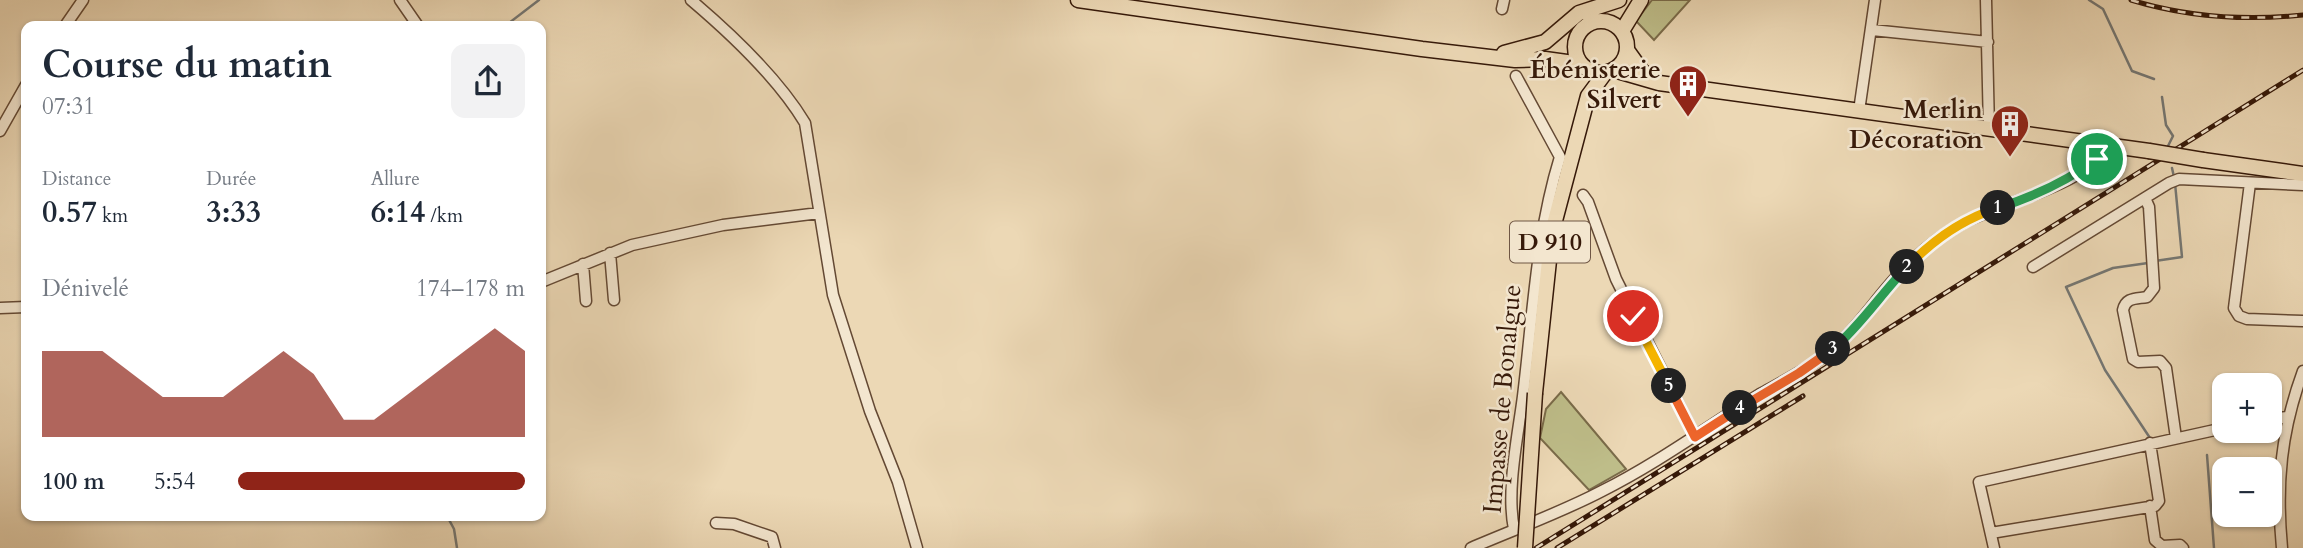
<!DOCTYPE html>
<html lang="fr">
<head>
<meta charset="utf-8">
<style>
	:root { --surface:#fff; --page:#f2f2f3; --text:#1f2937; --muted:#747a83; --accent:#8f2418 }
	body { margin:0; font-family:Cardo,serif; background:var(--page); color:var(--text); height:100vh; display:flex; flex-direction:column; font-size:26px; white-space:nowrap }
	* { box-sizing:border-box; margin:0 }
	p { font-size:23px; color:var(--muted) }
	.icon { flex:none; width:38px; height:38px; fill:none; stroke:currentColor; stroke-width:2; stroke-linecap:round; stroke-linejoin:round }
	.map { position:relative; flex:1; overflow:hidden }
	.panel { position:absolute; left:21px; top:21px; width:525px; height:500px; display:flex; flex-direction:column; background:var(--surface); border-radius:14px; box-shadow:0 2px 5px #0004 }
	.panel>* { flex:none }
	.controls { position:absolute; left:2212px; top:373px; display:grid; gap:14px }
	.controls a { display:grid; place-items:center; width:70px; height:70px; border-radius:14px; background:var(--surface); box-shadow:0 2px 5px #0004; font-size:35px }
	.pin { position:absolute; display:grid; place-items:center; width:60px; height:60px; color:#fff; margin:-30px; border:4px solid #fff; border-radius:50%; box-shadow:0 2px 7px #0007 }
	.km { position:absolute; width:35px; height:35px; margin:-18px; border-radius:50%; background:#222; color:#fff; font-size:19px; line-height:35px; text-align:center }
	.round { display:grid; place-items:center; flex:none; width:74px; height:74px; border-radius:14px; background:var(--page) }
	.summary { display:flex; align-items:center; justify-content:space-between; height:119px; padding:0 21px }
	h1 { font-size:38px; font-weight:600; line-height:52px }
	.stats { display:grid; grid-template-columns:repeat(3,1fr); gap:10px; height:119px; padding:7px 21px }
	.stats div { display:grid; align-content:center }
	.stats b { font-size:30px; font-weight:600 }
	.stats small { font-size:19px; font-weight:400 }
	.stats p { font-size:19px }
	.chart { height:196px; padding:14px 21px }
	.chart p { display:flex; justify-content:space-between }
	.chart svg { width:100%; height:126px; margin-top:7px; fill:var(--accent); opacity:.7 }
	ul { padding:0 21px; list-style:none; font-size:23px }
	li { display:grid; grid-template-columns:112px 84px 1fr; align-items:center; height:52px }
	li i { height:18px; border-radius:9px; background:var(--accent) }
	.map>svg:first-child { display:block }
	.green { fill:#bebd89; stroke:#7a6b49; stroke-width:2 }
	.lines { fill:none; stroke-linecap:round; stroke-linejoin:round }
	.stream { stroke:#757773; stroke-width:2.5 }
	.minor-casing { stroke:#644934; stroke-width:13 }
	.major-casing { stroke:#361909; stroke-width:17 }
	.minor { stroke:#f3e6cf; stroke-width:10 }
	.major { stroke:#ecd8b5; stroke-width:14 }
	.rail-casing { stroke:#361909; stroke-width:5 }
	.rail { stroke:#f3e6cf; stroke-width:2.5; stroke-dasharray:8; stroke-linecap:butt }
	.major-bridge-casing { stroke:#361909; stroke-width:17; stroke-linecap:butt }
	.major-bridge { stroke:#ecd8b5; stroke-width:14 }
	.split-1-casing { stroke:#fff; stroke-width:14 }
	.split-2-casing { stroke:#fff; stroke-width:14 }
	.split-3-casing { stroke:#fff; stroke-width:14 }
	.split-4-casing { stroke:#fff; stroke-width:14 }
	.split-5-casing { stroke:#fff; stroke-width:14 }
	.split-6-casing { stroke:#fff; stroke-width:14 }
	.split-1 { stroke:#22a559; stroke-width:9 }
	.split-2 { stroke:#f5b400; stroke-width:9 }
	.split-3 { stroke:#22a559; stroke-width:9 }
	.split-4 { stroke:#f0652b; stroke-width:9 }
	.split-5 { stroke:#f0652b; stroke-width:9 }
	.split-6 { stroke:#f5b400; stroke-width:9 }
	.labels { text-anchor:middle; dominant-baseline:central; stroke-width:5; stroke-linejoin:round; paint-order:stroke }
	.shield { fill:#f3e6cf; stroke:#6f5644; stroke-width:2 }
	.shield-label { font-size:24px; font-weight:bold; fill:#361909 }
	.poi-label { font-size:26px; font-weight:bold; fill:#361909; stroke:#f3e6cf; text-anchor:end }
	.street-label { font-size:26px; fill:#361909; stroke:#f3e6cf }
</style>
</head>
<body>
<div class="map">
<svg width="2303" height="548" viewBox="0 0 2303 548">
	<rect width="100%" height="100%" fill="#ecd8b5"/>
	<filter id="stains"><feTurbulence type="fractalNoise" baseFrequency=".00286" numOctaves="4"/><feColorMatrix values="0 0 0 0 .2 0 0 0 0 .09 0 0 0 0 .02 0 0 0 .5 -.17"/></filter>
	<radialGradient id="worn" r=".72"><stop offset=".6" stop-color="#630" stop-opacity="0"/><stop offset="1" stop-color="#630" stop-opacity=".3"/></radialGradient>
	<path class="green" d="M 1652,0 L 1690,0 L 1654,40 L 1636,21 Z
		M 1561,392 L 1626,469 L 1589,490 L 1540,438 L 1546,409 Z"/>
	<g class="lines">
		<path class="stream" d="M 2089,0 L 2103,9 L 2132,71 L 2154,79
			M 505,26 L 539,0
			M 2162,97 L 2166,125 L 2173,136 L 2168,146
			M 2172,168 L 2174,177
			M 2155,261 L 2182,257 L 2175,183
			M 2148,263 L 2113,268 L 2066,287 L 2105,370 L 2150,438
			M 2207,455 L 2214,548
			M 447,516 L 454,529 L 457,548"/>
		<g class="minor-casing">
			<path id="minor" d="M 400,0 L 418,26
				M 691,0 C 730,33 779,80 805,123 L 833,295 L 870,411 L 898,482 L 917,548
				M 1986,0 L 1989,129
				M 1502,9 L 1504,0
				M 65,26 L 83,0
				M 1872,30 L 1988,42
				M 1859,111 L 1875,0
				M 0,131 L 26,85
				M 2250,183 L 2234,308 L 2239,316 L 2247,319 L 2303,321
				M 1583,195 L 1588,202 L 1616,279 L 1695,437
				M 2145,198 L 2149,207 L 2154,288 L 2147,297 C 2136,299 2126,297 2123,310 L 2133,359 L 2138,362 L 2160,361 L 2166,368 L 2176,438
				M 610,253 L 614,300
				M 583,264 L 586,301
				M 2033,267 L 2169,183 L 2179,179 L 2303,185
				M 541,282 L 632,245 L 723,225 L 819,213
				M 0,308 L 26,307
				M 2270,419 L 2287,417
				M 2150,506 L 2155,540 L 2162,546 L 2180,545 L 2183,548
				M 716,523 L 734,524 L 772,537 L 775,548
				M 1514,529 C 1506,490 1518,436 1523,396 C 1533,315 1536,235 1560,157 L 1516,76
				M 1991,533 L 2155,506 L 2159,501 L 2150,443
				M 1471,548 C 1515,529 1560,513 1602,491 C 1658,463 1708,426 1760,394 C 1782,382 1804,371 1824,356 C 1849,337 1865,314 1885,290 C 1907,263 1933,239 1965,222 C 1993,207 2100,179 2106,146
				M 1994,548 L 1979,482 L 2224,428
				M 2282,548 C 2276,484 2281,431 2303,371"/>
		</g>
		<g class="major-casing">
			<path id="major" d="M 1078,0 L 1422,49 L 1515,60 L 1545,59 L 1581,64
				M1575 47a26 26 0 1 1 52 0a26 26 0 1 1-52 0Z
				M 1622,31 L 1641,0
				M 1627,50 L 1642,71 L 1655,80
				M 1504,53 L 1545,42 L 1579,13 L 1619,0
				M 1614,70 L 1659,83 L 2149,151
				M 2203,160 L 2303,174
				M 1535,393 L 1552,232 L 1588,96 L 1605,73"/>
		</g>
		<use href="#minor" class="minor"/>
		<use href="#major" class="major"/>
		<g class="rail-casing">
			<path id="rail" d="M 2131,0 C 2187,17 2244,21 2303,15
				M 1536,548 L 2303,70
				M 1557,548 L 1803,396"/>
		</g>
		<use href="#rail" class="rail"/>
		<g class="major-bridge-casing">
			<path id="major-bridge" d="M 2149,151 L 2203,160
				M 1525,548 L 1535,393"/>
		</g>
		<use href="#major-bridge" class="major-bridge"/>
	</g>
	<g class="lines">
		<g class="split-1-casing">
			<path id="split-1" d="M 1998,208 C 2035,196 2066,182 2097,159"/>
		</g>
		<g class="split-2-casing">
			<path id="split-2" d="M 1907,267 C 1933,240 1962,219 1998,208"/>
		</g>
		<g class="split-3-casing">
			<path id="split-3" d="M 1833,349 C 1861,325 1881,294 1907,267"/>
		</g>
		<g class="split-4-casing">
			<path id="split-4" d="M 1740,408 L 1799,373 L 1833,349"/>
		</g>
		<g class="split-5-casing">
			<path id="split-5" d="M 1669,386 L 1695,437 L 1740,408"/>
		</g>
		<g class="split-6-casing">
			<path id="split-6" d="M 1633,316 L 1669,386"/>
		</g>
		<use href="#split-1" class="split-1"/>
		<use href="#split-2" class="split-2"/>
		<use href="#split-3" class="split-3"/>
		<use href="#split-4" class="split-4"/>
		<use href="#split-5" class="split-5"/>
		<use href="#split-6" class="split-6"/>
	</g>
	<defs>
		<g id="building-pin" transform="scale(2.0125)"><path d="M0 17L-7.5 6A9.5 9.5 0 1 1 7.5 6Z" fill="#8f2418" stroke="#f3e6cf"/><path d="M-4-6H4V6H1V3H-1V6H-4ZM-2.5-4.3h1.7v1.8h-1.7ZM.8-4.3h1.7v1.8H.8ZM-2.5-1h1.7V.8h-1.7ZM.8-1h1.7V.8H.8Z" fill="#fff"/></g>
	</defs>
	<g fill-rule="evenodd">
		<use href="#building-pin" x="1688" y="84"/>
		<use href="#building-pin" x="2010" y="124"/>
	</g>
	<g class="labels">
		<rect class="shield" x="1510" y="221.5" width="80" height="41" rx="5"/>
		<g class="shield-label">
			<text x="1550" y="242">D 910</text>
		</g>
		<g class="poi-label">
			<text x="1661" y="69">Ébénisterie<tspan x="1661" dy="30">Silvert</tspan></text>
			<text x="1983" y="109">Merlin<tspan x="1983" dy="30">Décoration</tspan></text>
		</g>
		<g class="street-label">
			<text transform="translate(1502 399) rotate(-85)">Impasse de Bonalgue</text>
		</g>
	</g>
	<rect width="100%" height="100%" filter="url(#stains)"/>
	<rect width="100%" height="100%" fill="url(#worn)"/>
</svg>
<div class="controls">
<a>+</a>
<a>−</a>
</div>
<div class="pin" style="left:2097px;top:159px;background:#1e9e55"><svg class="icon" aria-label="arrive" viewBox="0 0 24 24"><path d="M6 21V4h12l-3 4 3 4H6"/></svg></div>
<div class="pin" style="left:1633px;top:316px;background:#d93025"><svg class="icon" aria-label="check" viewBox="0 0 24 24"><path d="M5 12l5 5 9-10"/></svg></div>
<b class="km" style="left:1998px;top:208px">1</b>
<b class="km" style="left:1907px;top:267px">2</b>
<b class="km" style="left:1833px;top:349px">3</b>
<b class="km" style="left:1740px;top:408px">4</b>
<b class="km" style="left:1669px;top:386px">5</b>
<section class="panel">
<div class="summary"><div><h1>Course du matin</h1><p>07:31</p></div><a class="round"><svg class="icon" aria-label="share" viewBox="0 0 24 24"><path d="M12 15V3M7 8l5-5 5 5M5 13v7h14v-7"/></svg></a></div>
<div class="stats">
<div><p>Distance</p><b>0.57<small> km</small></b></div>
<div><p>Durée</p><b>3:33</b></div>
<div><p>Allure</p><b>6:14<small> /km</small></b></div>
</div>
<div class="chart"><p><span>Dénivelé</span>174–178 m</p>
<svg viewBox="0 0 160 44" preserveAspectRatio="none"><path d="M0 44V14L10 14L20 14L30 22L40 30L50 30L60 30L70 22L80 14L90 22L100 38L110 38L120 30L130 22L140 14L150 6L160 14V44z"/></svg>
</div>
<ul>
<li><b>100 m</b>5:54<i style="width:100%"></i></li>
</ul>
</section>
</div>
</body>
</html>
